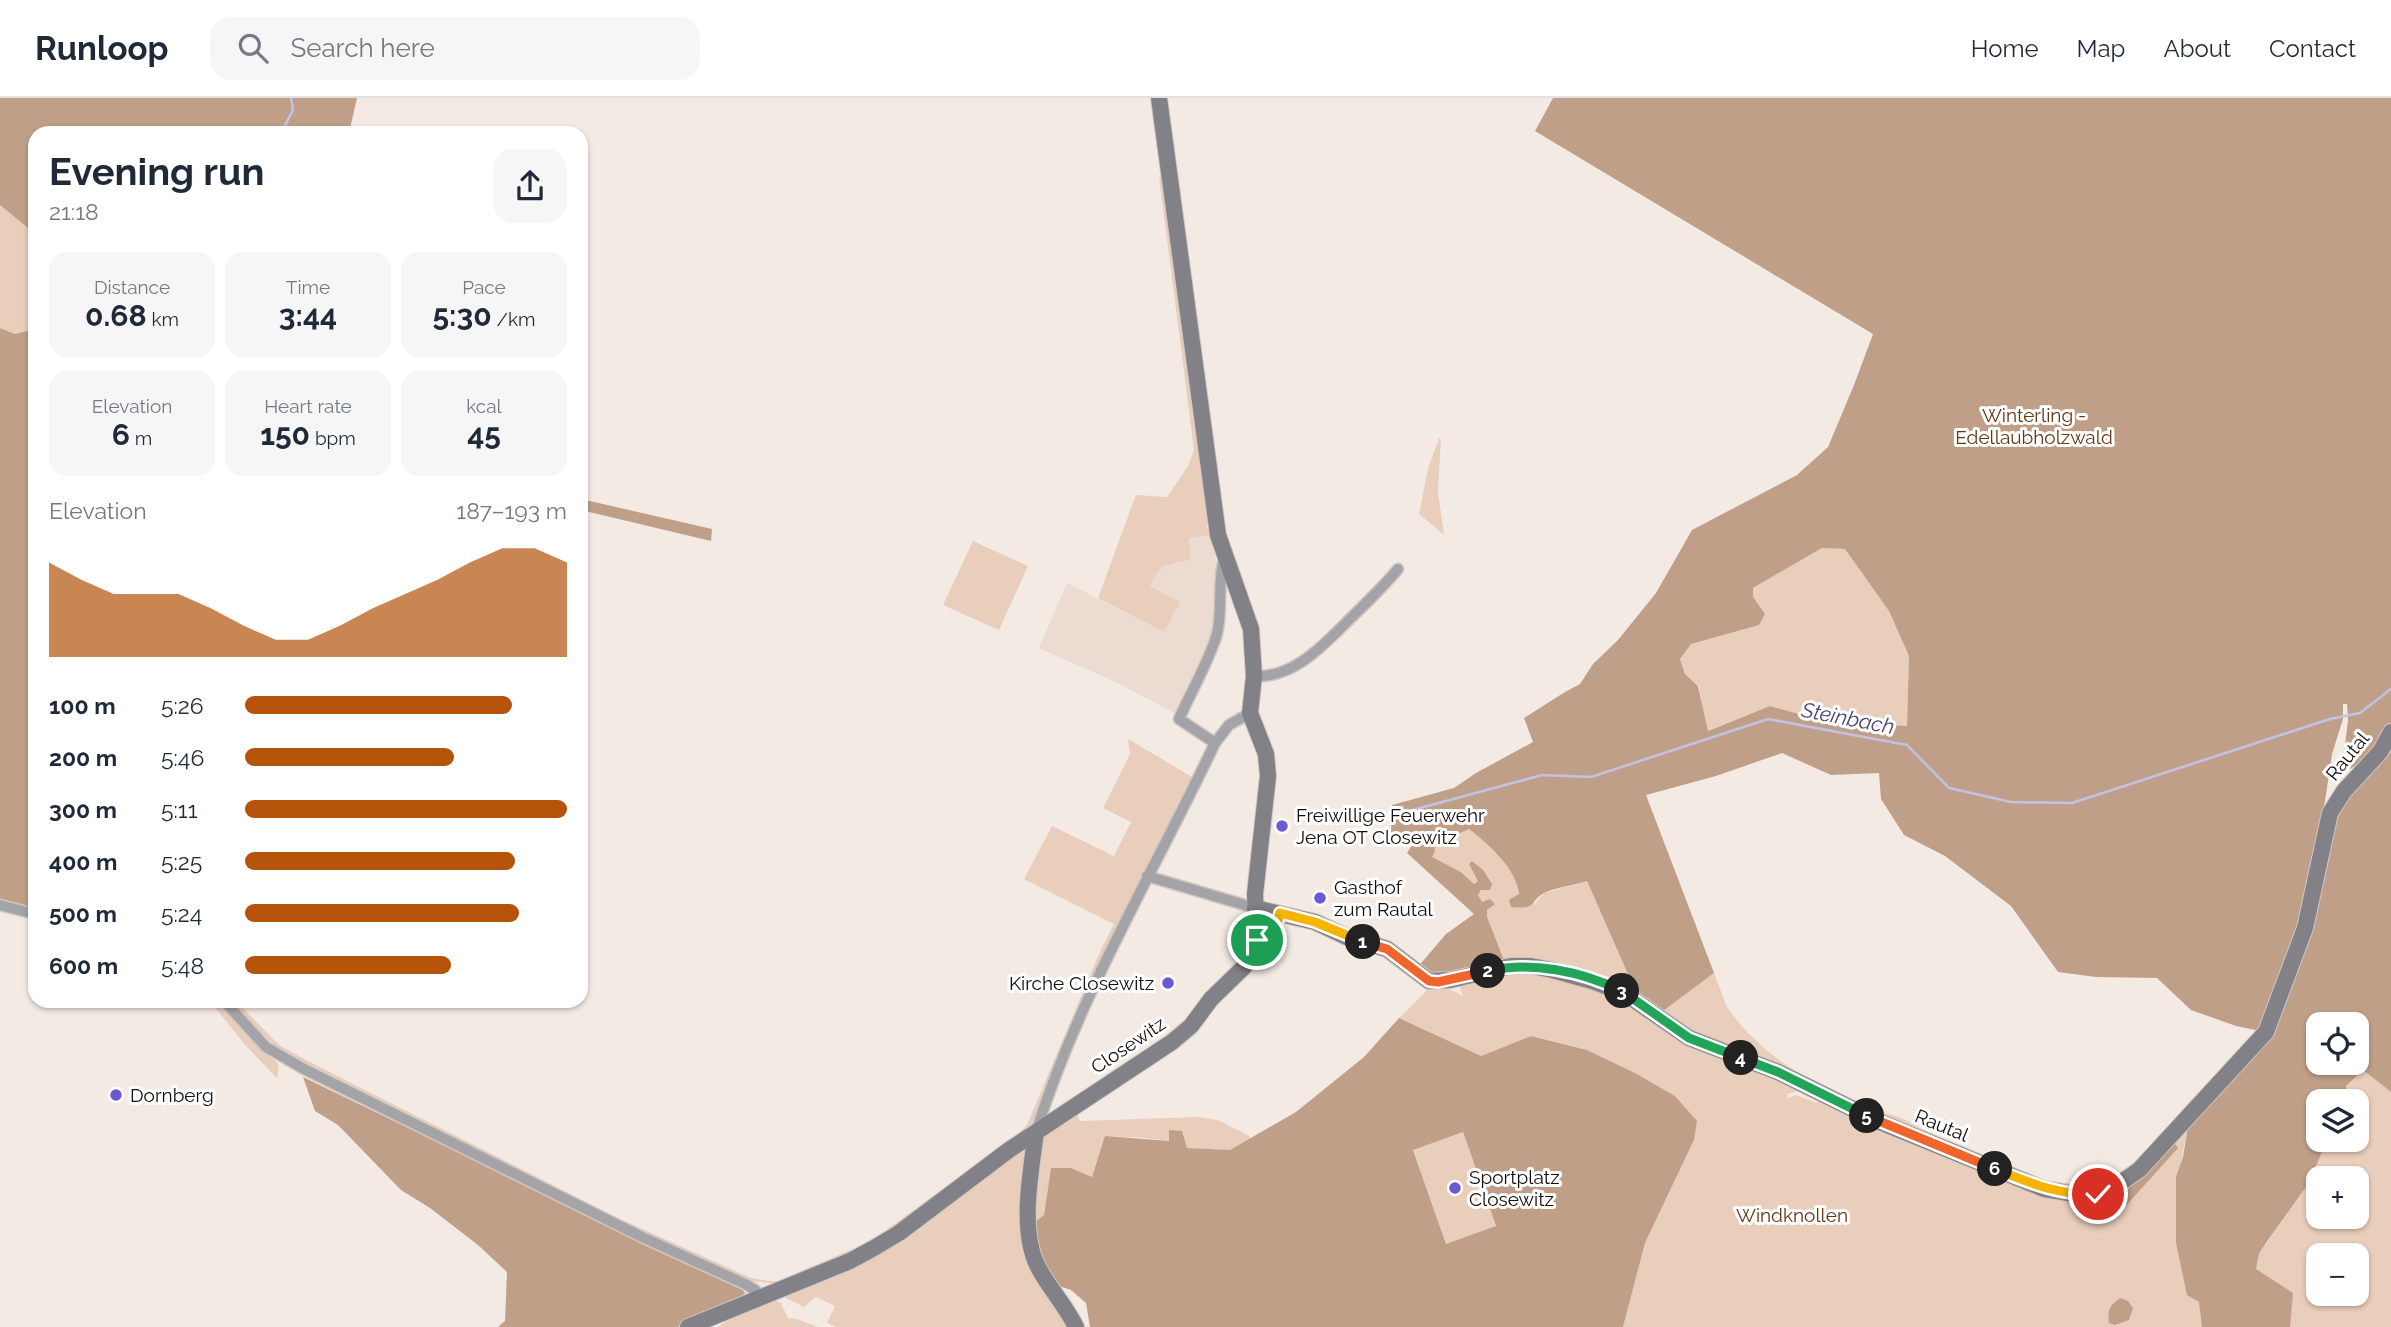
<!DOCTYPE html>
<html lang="en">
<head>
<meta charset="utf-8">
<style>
	:root { --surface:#fff; --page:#f6f6f7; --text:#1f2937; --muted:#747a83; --line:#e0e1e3; --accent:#b45309 }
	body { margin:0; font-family:Raleway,sans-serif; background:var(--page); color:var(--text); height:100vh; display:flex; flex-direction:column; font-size:26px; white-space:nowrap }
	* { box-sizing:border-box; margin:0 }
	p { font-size:23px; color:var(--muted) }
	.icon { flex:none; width:38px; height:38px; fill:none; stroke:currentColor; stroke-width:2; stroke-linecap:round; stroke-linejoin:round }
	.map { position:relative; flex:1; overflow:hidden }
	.drawer { position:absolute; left:28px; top:28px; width:560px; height:882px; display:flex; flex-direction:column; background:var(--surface); border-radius:21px; box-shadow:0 2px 5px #0004 }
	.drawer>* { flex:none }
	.tools { position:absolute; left:2306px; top:914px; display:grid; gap:14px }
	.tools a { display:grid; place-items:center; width:63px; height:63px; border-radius:14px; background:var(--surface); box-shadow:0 2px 5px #0004; font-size:35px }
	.pin { position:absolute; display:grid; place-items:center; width:60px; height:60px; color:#fff; margin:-30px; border:4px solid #fff; border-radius:50%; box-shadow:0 2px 7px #0007 }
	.km { position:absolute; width:35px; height:35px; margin:-18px; border-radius:50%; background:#222; color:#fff; font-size:19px; line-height:35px; text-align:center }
	.round { display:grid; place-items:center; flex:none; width:74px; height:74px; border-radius:21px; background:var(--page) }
	.overview { display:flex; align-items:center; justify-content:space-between; height:119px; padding:0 21px }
	h1 { font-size:38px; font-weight:700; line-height:52px }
	.figures { display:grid; grid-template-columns:repeat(3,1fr); gap:10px; height:119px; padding:7px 21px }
	.figures div { display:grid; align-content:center; border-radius:18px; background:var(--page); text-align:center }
	.figures b { font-size:30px; font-weight:700 }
	.figures small { font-size:19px; font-weight:400 }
	.figures p { font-size:19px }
	.chart { height:196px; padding:14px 21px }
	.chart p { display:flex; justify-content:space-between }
	.chart svg { width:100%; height:126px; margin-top:7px; fill:var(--accent); opacity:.7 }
	ul { padding:0 21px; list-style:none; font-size:23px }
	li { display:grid; grid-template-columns:112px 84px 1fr; align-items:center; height:52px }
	li i { height:18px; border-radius:9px; background:var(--accent) }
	header { display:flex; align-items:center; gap:42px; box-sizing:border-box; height:98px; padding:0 35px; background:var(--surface); border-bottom:2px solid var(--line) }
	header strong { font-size:33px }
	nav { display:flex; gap:38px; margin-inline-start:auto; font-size:24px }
	.search { width:490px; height:63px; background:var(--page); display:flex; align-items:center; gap:18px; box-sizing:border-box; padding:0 24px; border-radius:21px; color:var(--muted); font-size:26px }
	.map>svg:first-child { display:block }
	.built { fill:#ebdbd0 }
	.green { fill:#e9cebb; fill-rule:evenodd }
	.forest { fill:#c09f89; fill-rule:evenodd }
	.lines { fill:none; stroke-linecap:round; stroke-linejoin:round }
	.stream { stroke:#c2c2e5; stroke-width:2.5 }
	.street-casing { stroke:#d0c7c2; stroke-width:13 }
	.secondary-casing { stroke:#d0c7c2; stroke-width:18 }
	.street { stroke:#a4a4a8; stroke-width:10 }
	.secondary { stroke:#818187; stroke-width:16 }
	.split-1-casing { stroke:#fff; stroke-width:14 }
	.split-2-casing { stroke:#fff; stroke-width:14 }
	.split-3-casing { stroke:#fff; stroke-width:14 }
	.split-4-casing { stroke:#fff; stroke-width:14 }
	.split-5-casing { stroke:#fff; stroke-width:14 }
	.split-6-casing { stroke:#fff; stroke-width:14 }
	.split-7-casing { stroke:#fff; stroke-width:14 }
	.split-1 { stroke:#f5b400; stroke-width:9 }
	.split-2 { stroke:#f0652b; stroke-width:9 }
	.split-3 { stroke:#22a559; stroke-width:9 }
	.split-4 { stroke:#22a559; stroke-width:9 }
	.split-5 { stroke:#22a559; stroke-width:9 }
	.split-6 { stroke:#f0652b; stroke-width:9 }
	.split-7 { stroke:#f5b400; stroke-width:9 }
	.poi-dot { fill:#6959d2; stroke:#fff; stroke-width:2.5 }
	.labels { text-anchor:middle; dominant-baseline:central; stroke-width:6; stroke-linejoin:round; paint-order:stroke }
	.park-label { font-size:19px; fill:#633712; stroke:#fff }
	.street-label { font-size:19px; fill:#120f0d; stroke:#fff }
	.poi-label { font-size:19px; fill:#120f0d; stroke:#fff; text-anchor:start }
	.water-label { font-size:21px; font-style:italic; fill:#484576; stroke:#fff }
</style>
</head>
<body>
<header>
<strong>Runloop</strong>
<div class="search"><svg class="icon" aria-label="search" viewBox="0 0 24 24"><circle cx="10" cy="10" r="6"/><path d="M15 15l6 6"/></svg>Search here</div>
<nav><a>Home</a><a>Map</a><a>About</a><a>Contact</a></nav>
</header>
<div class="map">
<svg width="2391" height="1229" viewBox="0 0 2391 1229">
	<rect width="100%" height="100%" fill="#f4eae4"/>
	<path class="built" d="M 1214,437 L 1218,498 L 1212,536 L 1175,615 L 1113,583 L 1039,550 L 1067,485 L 1164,534 L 1150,488 L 1155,475 L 1188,440 Z"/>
	<path class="green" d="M 1159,79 L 1166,80 L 1212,426 L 1206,428 L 1212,437 L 1189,440 L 1190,462 C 1167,466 1160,465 1150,488 L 1180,504 L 1164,534 L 1098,500 L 1136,397 L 1167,399 L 1188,368 L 1194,352 Z
		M 0,107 L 35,136 L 35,231 L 15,236 L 0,230 Z
		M 1439,340 L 1441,341 L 1438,394 L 1444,437 L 1419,416 L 1428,371 Z
		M 973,443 L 1028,468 L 999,532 L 943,507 Z
		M 1822,450 L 1845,451 L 1889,513 L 1909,558 L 1907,629 L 1829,624 L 1770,608 L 1707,633 L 1699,588 L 1685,576 L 1680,561 L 1691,546 L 1759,526 L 1765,516 L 1753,499 L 1753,490 Z
		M 1128,641 L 1194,680 L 1032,1030 L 873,1147 L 780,1186 L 749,1183 L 644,1136 L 304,966 L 276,949 L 230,903 L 236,903 L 279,947 L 308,963 L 618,1120 L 751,1180 L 769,1183 L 778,1183 L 871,1143 L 1018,1036 L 1027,1027 L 1102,849 L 1114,826 L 1024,781 L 1052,728 L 1114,758 L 1131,724 L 1103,710 L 1130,656 Z
		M 1469,730 C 1488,745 1517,772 1519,796 L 1535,806 L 1544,795 L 1587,783 L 1638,899 L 1504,862 L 1487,819 L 1487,812 L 1495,805 L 1481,804 L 1478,797 L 1481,792 L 1478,783 L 1474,786 L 1461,774 L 1431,759 L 1435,753 L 1433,742 L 1460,735 Z
		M 1512,873 L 1592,886 L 1801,992 L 1787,996 L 1788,1000 L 1796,997 L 1816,1005 L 1818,1004 L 1872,1026 L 2096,1100 L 2188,1028 C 2183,1056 2176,1080 2177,1108 L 2265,1148 L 2309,1083 L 2327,1041 L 2357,1041 L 2357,1003 L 2344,1003 L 2346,988 L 2363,972 L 2391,994 L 2391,1229 L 1623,1229 L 1645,1145 L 1694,1042 L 1696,1023 L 1675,998 L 1637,976 L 1587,952 L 1531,938 L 1481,958 L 1399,920 L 1432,887 L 1440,887 L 1463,898 L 1459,886 ZM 2319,1080 L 2357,1080 L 2357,1118 L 2319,1118 ZM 2319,1157 L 2357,1157 L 2357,1195 L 2319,1195 Z
		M 1714,875 L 1727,909 L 1743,930 L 1766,952 L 1794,973 L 1856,1005 L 1904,1021 L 1929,1035 L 2046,1084 L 2077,1086 L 2101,1082 L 2104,1088 L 2096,1090 L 2045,1087 L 1730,953 L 1659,916 Z
		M 210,903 L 219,903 L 279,967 L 277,980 L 246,948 Z
		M 1075,1013 L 1080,1023 L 1198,1019 L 1218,1022 L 1248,1037 L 1251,1041 L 1230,1052 L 1187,1050 L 1170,1043 L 1146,1040 L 1106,1038 L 1092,1079 L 1071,1070 L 1051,1070 L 1044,1117 L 1033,1126 L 1044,1034 L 1059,1023 L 1066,1026 Z
		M 1463,1034 L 1496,1129 L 1446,1146 L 1413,1051 Z
		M 1019,1050 L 1028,1055 L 1024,1113 L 1072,1229 L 837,1229 L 827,1225 L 835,1208 L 816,1199 L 804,1209 L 786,1200 L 784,1193 L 852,1165 Z
		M 769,1200 L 781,1205 L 788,1220 L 797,1221 L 818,1229 L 719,1229 C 725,1222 759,1206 769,1200 Z"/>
	<path class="forest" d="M 0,0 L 357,0 L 349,35 L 35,35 L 35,136 L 0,107 Z
		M 1553,0 L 2391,0 L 2391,625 C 2381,644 2369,660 2350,671 L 2346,670 L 2343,665 L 2348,622 L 2347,606 L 2343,606 L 2343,621 L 2332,656 L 2325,703 L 2297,832 L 2260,933 L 2236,928 L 2191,912 L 2157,880 L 2096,879 L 2058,874 L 2011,808 L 1945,758 L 1904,737 L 1881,701 L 1879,675 L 1831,677 L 1782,655 L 1716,678 L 1646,697 L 1714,875 L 1659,916 L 1638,899 L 1587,783 C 1574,787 1558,789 1546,794 C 1528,803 1539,812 1511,809 L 1509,802 L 1519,796 C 1517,772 1488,745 1469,731 L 1460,735 L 1433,742 L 1435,753 L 1432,759 L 1461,774 L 1474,786 L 1478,783 L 1469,766 L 1472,763 L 1483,772 L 1492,786 L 1490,792 L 1481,792 L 1478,797 L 1482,804 L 1490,801 L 1495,806 L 1487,812 L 1487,819 L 1504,862 L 1432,879 L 1417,870 L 1446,836 L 1474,816 L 1407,755 L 1412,747 L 1391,735 L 1392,707 L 1454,690 L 1476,675 L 1533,644 L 1524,620 L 1565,594 L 1580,586 L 1593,566 L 1618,542 L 1656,495 L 1692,432 L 1797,377 L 1828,349 L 1854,287 L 1873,236 L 1535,33 ZM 1822,450 L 1845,451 L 1889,513 L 1909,558 L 1907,628 L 1829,624 L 1770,608 L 1708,633 L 1698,588 L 1685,576 L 1680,561 L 1691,546 L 1759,527 L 1765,516 L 1753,499 L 1753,490 Z
		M 0,230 L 15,236 L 35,231 L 35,813 L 0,804 Z
		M 581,401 L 712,431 L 711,443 L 581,412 Z
		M 2391,645 L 2391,994 L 2363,972 L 2346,988 L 2347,1003 L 2319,1003 L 2319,1041 L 2327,1041 L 2310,1083 L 2259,1155 L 2256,1171 L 2293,1195 L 2290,1229 L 2202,1229 L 2199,1204 L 2187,1197 L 2176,1145 L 2176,1079 L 2183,1059 L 2188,1028 L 2235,980 L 2271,936 L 2335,717 ZM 2319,926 L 2357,926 L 2357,964 L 2319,964 Z
		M 1399,920 L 1481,958 L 1531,938 L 1587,952 L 1637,976 L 1675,998 L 1697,1023 L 1694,1042 L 1645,1145 L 1623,1229 L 1090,1229 L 1086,1205 L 1071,1192 L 1053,1186 L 1046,1174 L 1032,1126 L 1044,1117 L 1051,1070 L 1071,1070 L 1092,1079 L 1105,1038 L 1169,1043 L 1169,1032 L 1182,1033 L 1187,1050 L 1230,1052 L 1296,1014 L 1364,959 ZM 1463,1034 L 1496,1128 L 1446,1146 L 1413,1052 Z
		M 303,979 C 449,1049 594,1121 741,1190 L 745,1195 L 739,1203 L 677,1229 L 498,1229 L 505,1223 L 507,1174 L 478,1147 L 430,1110 L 401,1092 L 338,1027 L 315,1013 Z
		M 2175,1046 L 2178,1050 L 2113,1122 L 2104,1124 L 2098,1119 L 2094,1106 L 2123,1096 Z
		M 2121,1200 L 2128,1203 L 2133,1210 L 2129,1222 L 2115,1227 L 2109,1225 C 2107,1212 2110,1206 2121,1200 Z"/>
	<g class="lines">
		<path class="stream" d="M 281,35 L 293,12 L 291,0
			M 1398,716 L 1542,677 L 1591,679 L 1768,621 L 1907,647 L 1949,690 L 2011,704 L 2072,705 L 2330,621 L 2360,615 L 2391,591"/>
		<g class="street-casing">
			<path id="street" d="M 1254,578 C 1295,581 1326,544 1353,518 C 1368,503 1384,488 1398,471
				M 1215,645 L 1179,621 C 1190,596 1210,561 1217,536 C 1223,512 1217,485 1224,461
				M 1147,778 L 1255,810
				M 0,807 L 35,816
				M 1256,848 C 1273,845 1276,830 1280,815
				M 224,903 L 266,949 L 302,970 L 642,1139 L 747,1187 L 755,1192 L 760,1200
				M 1036,1034 C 1079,897 1154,774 1215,645 L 1229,627 L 1250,615"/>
		</g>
		<g class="secondary-casing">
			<path id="secondary" d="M 1255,810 L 1315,824 L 1349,840 L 1387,851 L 1429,883 L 1450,882 L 1511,868 L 1531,868 L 1552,872 L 1592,883 L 1624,895 L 1689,940 L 1778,974 L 1875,1022 L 2044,1091 L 2080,1097 L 2098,1096 L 2113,1090 L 2139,1072 L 2266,934 L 2305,830 L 2330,715 L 2344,693 L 2380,654 L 2391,634
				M 1036,1034 C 1031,1074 1019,1132 1038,1169 C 1049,1190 1066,1208 1076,1229
				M 688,1229 L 850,1163 L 874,1150 L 899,1135 L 1009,1052 L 1172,944 L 1191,928 L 1211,901 L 1244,869 L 1254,854 L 1257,842 L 1255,796 L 1268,678 L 1266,656 L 1250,615 L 1254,578 L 1251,531 L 1218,437 L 1159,0"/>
		</g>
		<use href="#street" class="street"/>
		<use href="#secondary" class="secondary"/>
	</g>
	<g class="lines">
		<g class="split-1-casing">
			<path id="split-1" d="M 1257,842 L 1256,848 C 1273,845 1276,830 1280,815 L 1315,824 L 1363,844"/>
		</g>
		<g class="split-2-casing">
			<path id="split-2" d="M 1363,844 L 1387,851 L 1429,883 L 1438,884 L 1488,873"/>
		</g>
		<g class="split-3-casing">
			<path id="split-3" d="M 1488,873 C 1531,863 1581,873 1622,893"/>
		</g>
		<g class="split-4-casing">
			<path id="split-4" d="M 1622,893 L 1689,940 L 1741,960"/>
		</g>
		<g class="split-5-casing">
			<path id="split-5" d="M 1741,960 L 1778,974 L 1867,1018"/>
		</g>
		<g class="split-6-casing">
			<path id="split-6" d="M 1867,1018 L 1995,1071"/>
		</g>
		<g class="split-7-casing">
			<path id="split-7" d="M 1995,1071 C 2030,1085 2060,1098 2098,1096"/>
		</g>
		<use href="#split-1" class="split-1"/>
		<use href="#split-2" class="split-2"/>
		<use href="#split-3" class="split-3"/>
		<use href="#split-4" class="split-4"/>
		<use href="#split-5" class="split-5"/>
		<use href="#split-6" class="split-6"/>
		<use href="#split-7" class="split-7"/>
	</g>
	<g class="poi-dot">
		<circle cx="1282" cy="728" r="7"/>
		<circle cx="1320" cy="800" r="7"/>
		<circle cx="1168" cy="885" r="7"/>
		<circle cx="116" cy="997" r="7"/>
		<circle cx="1455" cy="1090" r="7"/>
	</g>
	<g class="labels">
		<g class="park-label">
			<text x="2034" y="317">Winterling -<tspan x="2034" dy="22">Edellaubholzwald</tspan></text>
			<text x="1792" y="1117">Windknollen</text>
		</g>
		<g class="street-label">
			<text transform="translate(2347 658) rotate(-51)">Rautal</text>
			<text transform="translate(1128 947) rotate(-34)">Closewitz</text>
			<text transform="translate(1942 1027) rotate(22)">Rautal</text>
		</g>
		<g class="poi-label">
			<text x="1296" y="717">Freiwillige Feuerwehr<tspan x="1296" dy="22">Jena OT Closewitz</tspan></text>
			<text x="1334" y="789">Gasthof<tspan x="1334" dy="22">zum Rautal</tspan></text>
			<text x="1154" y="885" text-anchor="end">Kirche Closewitz</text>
			<text x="130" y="997">Dornberg</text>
			<text x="1469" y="1079">Sportplatz<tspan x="1469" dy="22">Closewitz</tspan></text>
		</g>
		<g class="water-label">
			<text transform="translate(1848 620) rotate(11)">Steinbach</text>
		</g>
	</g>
</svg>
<div class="tools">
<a><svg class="icon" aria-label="locate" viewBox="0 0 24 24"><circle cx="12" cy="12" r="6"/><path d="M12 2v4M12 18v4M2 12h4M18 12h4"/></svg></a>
<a><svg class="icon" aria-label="layers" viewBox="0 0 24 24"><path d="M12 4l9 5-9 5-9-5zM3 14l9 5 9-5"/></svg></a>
<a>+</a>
<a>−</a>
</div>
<div class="pin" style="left:1257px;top:842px;background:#1e9e55"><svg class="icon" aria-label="arrive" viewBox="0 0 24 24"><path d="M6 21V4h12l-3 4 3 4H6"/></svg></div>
<div class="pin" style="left:2098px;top:1096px;background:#d93025"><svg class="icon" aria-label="check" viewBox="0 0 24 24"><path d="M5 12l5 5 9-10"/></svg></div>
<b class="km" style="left:1363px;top:844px">1</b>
<b class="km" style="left:1488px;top:873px">2</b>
<b class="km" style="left:1622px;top:893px">3</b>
<b class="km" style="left:1741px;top:960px">4</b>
<b class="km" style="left:1867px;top:1018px">5</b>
<b class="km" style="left:1995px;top:1071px">6</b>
<section class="drawer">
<div class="overview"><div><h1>Evening run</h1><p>21:18</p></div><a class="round"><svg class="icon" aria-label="share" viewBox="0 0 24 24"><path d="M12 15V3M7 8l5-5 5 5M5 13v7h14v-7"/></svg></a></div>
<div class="figures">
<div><p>Distance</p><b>0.68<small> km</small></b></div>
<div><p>Time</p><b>3:44</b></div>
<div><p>Pace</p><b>5:30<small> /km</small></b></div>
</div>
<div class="figures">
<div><p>Elevation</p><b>6<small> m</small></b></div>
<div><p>Heart rate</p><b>150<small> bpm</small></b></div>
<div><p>kcal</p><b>45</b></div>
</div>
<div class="chart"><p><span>Elevation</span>187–193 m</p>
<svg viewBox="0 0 160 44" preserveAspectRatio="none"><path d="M0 44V11L10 17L20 22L30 22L40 22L50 27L60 33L70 38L80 38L90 33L100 27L110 22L120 17L130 11L140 6L150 6L160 11V44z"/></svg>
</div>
<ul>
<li><b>100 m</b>5:26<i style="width:83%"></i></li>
<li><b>200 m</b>5:46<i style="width:65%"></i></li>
<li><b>300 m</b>5:11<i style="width:100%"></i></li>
<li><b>400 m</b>5:25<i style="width:84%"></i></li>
<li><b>500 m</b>5:24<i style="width:85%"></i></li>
<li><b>600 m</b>5:48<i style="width:64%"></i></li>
</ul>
</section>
</div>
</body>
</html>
